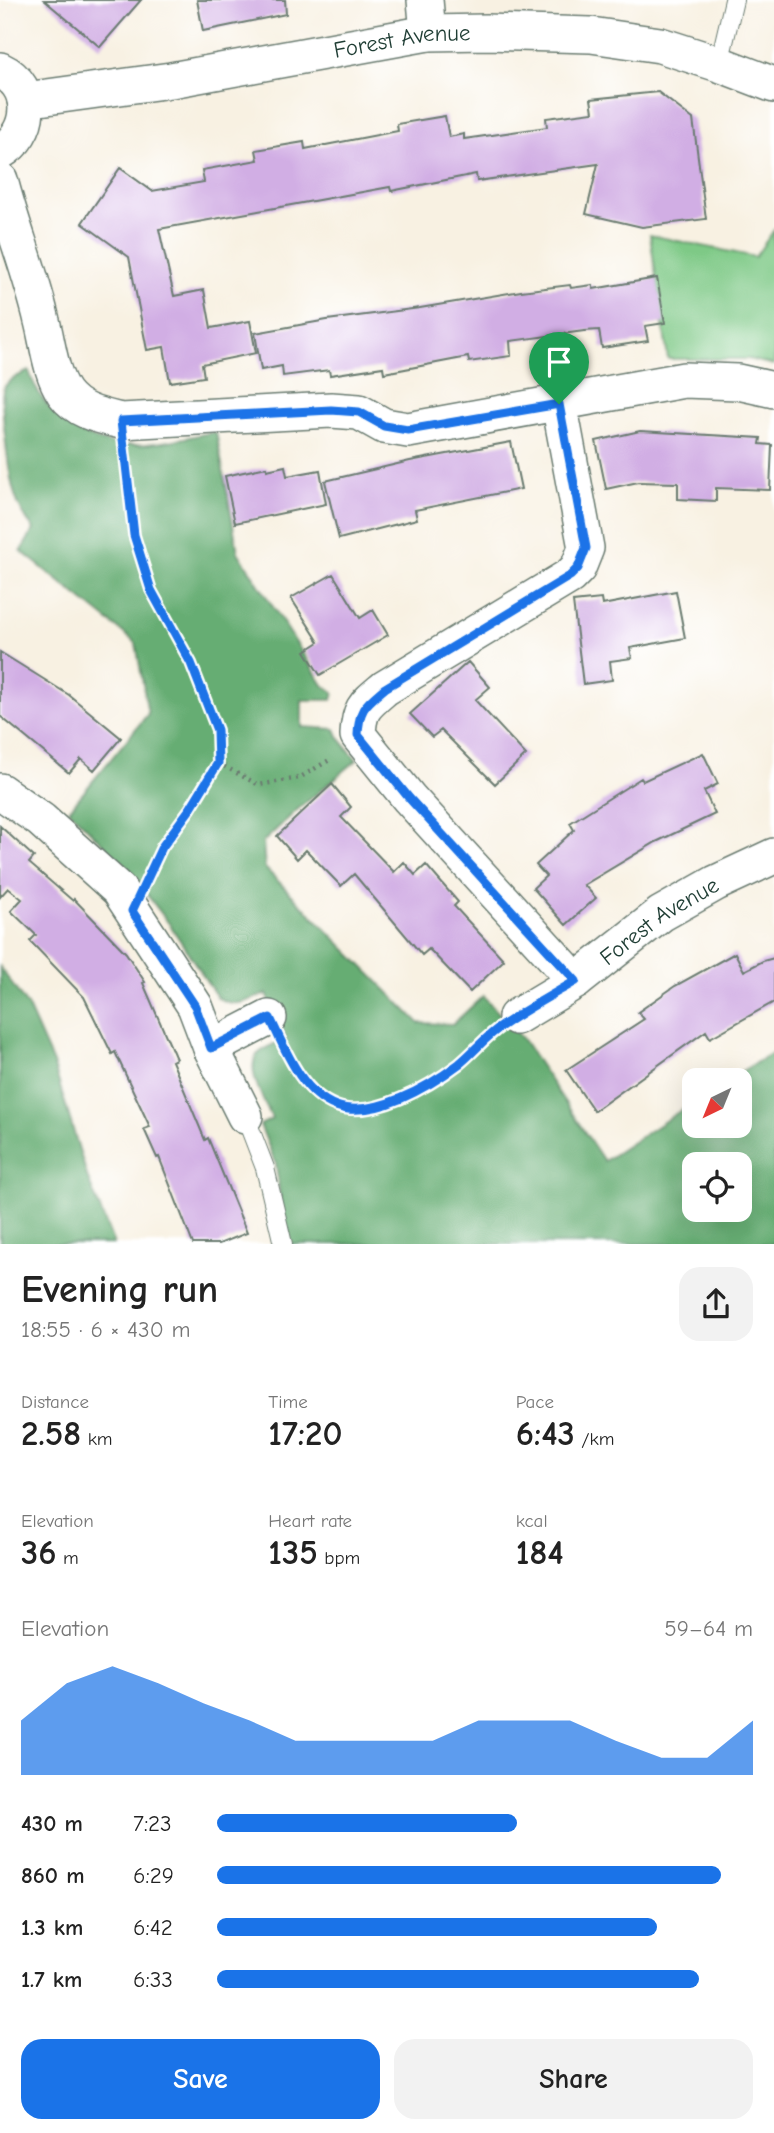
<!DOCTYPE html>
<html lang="en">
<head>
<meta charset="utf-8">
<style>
	:root { --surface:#fff; --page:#f2f2f2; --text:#222; --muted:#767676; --accent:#1a73e8 }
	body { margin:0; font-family:"Comic Neue",sans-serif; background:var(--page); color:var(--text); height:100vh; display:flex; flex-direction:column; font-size:26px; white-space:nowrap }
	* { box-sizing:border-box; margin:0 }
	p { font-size:23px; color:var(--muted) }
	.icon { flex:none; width:38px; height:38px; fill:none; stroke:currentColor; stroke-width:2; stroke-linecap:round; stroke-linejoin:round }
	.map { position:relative; height:1244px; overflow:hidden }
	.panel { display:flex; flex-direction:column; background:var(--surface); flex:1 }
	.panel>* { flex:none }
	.needle { width:46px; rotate:223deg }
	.controls { position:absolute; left:682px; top:1068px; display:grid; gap:14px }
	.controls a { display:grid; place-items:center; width:70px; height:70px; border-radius:14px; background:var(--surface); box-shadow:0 7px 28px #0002; font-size:35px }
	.pin { position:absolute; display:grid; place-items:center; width:60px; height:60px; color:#fff; margin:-72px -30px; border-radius:50% 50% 50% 0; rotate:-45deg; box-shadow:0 0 7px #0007 }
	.pin .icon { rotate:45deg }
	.round { display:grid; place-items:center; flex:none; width:74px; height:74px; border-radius:21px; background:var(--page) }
	.summary { display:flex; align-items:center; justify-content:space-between; height:119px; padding:0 21px }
	h1 { font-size:38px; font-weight:600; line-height:52px }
	.figures { display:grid; grid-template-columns:repeat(3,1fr); gap:10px; height:119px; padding:7px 21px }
	.figures div { display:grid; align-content:center }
	.figures b { font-size:35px; font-weight:600 }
	.figures small { font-size:19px; font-weight:400 }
	.figures p { font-size:19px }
	.chart { height:196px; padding:14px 21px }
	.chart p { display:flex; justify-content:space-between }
	.chart svg { width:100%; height:126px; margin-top:7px; fill:var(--accent); opacity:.7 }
	.primary-button { display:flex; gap:14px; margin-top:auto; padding:14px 21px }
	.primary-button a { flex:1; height:80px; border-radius:21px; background:var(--accent); color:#fff; font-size:28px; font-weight:600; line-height:80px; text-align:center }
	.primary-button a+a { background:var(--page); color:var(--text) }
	ul { padding:0 21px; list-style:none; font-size:23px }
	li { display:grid; grid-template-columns:112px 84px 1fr; align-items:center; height:52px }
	li i { height:18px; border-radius:9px; background:var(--accent) }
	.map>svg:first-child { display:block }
	.green { fill:#7ec986; stroke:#4e835d; stroke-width:2 }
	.forest { fill:#66ad73; stroke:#427554; stroke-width:2; fill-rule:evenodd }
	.building { fill:#d1aee4 }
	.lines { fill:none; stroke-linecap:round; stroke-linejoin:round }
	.lane-casing { stroke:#6b7c71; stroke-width:20 }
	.street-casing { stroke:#6b7c71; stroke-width:38 }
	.path { stroke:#6b7c71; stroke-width:4.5; stroke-dasharray:2 5; stroke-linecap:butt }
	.lane { stroke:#fff; stroke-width:18 }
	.street { stroke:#fff; stroke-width:35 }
	.route-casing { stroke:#fff; stroke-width:14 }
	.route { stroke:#1a73e8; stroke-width:9 }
	.labels { text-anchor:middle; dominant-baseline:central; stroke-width:5; stroke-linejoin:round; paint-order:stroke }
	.street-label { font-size:23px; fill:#1f3d34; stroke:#fff }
</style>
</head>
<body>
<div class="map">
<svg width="774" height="1244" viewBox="0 0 774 1244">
	<rect width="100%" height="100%" fill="#fff"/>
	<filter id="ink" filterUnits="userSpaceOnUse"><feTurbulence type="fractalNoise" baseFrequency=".0143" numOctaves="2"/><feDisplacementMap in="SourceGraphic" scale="14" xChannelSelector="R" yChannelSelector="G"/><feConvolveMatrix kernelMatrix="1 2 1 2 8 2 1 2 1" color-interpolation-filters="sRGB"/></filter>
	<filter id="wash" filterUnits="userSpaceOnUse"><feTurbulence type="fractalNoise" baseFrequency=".00686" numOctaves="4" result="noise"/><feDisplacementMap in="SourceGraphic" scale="28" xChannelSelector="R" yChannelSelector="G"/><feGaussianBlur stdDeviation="1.57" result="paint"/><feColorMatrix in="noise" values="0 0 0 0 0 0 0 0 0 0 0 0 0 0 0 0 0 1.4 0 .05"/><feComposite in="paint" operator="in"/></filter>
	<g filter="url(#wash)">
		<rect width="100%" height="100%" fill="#f8f1e2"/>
		<path class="green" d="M 774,230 L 774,365 L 748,359 L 668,359 L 650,235 L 755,257 Z"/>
		<path class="forest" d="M 29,371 C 44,417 88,447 136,445 C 162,444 190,436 216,432 L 238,552 L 323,685 L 334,692 L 332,700 L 302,700 L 302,727 L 335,729 L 339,738 L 357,760 L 297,810 L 263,842 L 265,868 L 419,1023 L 453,1024 L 483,996 L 522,1038 L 604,1161 L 695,1101 L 695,1125 L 740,1125 L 740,1080 L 727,1080 L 774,1052 L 774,1244 L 290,1244 L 282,1216 L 276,1164 L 260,1125 L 272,1119 C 266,1103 245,1071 257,1055 C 264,1047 277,1043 286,1038 L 267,994 C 246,1000 237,1010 217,997 L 170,925 L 126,867 L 69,810 L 148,714 L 136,643 L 21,551 L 34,529 C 24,518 18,506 14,492 C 9,475 0,404 3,390 C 7,380 20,375 29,371 ZM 695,1164 L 740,1164 L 740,1209 L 695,1209 Z
			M 0,967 L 28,1007 L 53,1063 L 88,1179 L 114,1244 L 0,1244 Z"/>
		<g id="blocks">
			<path class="building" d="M 44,0 L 141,0 L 100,47 Z
				M 197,0 L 285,0 L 286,14 L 203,31 Z
				M 658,92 L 693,119 L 706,219 L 642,227 L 586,214 L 598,164 L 477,181 L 476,174 L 391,191 L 390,187 L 159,229 L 174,296 L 204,290 L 211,328 L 250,321 L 256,353 L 202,364 L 204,377 L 170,382 L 164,347 L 147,350 L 129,257 L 82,223 L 120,168 L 152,191 L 204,182 L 202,170 L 258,160 L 256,150 L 304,142 L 305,149 L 398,131 L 397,124 L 445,116 L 449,137 L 464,134 L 464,139 L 547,127 L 546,118 L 593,112 L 591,99 Z
				M 657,278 L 665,323 L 645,326 L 648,341 L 602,348 L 599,330 L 584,331 L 510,341 L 511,356 L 469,362 L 468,357 L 384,373 L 383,367 L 330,375 L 329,370 L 283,376 L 282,366 L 261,370 L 255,333 L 327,320 L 420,308 L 521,291 L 570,285 L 571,288 L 593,285 L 593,289 Z
				M 640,431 L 761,438 L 760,444 L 772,445 L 770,490 L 716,488 L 716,501 L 678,499 L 678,483 L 638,482 L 606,489 L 596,441 Z
				M 511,442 L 521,489 L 415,510 L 417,519 L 339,539 L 325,481 L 410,461 Z
				M 285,466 L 287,476 L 320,470 L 326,504 L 235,523 L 225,476 L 267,467 L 267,470 Z
				M 333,574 L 360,618 L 373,610 L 388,635 L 320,675 L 305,651 L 319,642 L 291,598 Z
				M 676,591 L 685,638 L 630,648 L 632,658 L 610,661 L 612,680 L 583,684 L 573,602 L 601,599 L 602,605 Z
				M 0,652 L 69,695 L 121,738 L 94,770 L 81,759 L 69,773 L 0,716 Z
				M 468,662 L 490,687 L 475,700 L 526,755 L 495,784 L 441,730 L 432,737 L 410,714 Z
				M 703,753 L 718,784 L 704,791 L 715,814 L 656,842 L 584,885 L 596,898 L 566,925 L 533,888 L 546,876 L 536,865 L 574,830 L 570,823 L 641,778 L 643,781 Z
				M 332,784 L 351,807 L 341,817 L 394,872 L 404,862 L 415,875 L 426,865 L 458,902 L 454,906 L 504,960 L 470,992 L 429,949 L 422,955 L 354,874 L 341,886 L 306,850 L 297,859 L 277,836 Z
				M 0,826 L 34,857 L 29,863 L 73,901 L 74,899 L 126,953 L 145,982 L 143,983 L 176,1059 L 172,1061 L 205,1140 L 208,1138 L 247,1233 L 219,1244 L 193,1244 L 159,1157 L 157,1158 L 144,1129 L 150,1127 L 115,1052 L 112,1054 L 84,997 L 30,941 L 36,935 L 11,911 L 22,899 L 8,888 L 0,897 Z
				M 735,953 L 744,971 L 763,961 L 774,958 L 774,1002 L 710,1038 L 706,1031 L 594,1111 L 566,1070 L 644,1019 L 638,1012 L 675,986 Z"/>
		</g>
	</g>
	<g filter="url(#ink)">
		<use href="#blocks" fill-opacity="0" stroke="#6b7c71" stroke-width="2"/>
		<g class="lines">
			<g class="lane-casing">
				<path id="lane" d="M 719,64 L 734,0
					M 245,1116 L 265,1168 L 283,1244"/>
			</g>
			<g class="street-casing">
				<g id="street">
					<path d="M 425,0 L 428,33"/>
					<path d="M 0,70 C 37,87 32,134 0,152"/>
					<path id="s1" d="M 25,100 L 171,80 L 428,33 L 487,32 L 591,35 L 660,45 L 719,64 L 774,85"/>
					<path d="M 0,180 C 12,227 31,273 42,321 C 48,344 50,372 64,393 C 78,412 100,416 121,421 L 331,410 L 359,412 L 384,426 L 408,430 L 684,380 L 738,382 L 774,390"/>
					<path d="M 559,403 L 586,548 L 578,568 L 570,576 L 385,688 C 365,705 359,708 358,735 L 409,798 L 576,981"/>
					<path d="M 0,791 L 41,820 L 119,890 L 195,1006 L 211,1048 L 245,1116"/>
					<path id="s2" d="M 516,1017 L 576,981 L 661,914 L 716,883 L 774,856"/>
					<path d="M 211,1048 L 269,1018"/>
				</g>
			</g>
			<path class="path" d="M 126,456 L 134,535 L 151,590 L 191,663 L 217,730 L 218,763 L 189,809 L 162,847 L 151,872
				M 218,763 L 259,785 L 299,778 L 331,759
				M 285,1050 C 296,1071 312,1096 335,1106 C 384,1125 455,1068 488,1038"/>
			<use href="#lane" class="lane"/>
			<use href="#street" class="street"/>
		</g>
	</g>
	<g class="lines" filter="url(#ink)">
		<g class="route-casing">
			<path id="route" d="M 559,404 L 586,548 L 578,568 L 570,576 L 385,688 C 365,705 359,708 358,735 L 409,798 L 576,981 C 552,995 526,1009 503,1025 C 486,1036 474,1052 459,1064 C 430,1086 373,1120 336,1106 C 301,1093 285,1049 270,1018 L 211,1048 L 195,1006 L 132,911 L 162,847 L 190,809 L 218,763 L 217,730 L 191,663 L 151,590 L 134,535 L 121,421 L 331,410 L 359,412 L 384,426 L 408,430 Z"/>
		</g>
		<use href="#route" class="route"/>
	</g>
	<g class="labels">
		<g class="street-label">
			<text stroke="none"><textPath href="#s1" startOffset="382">Forest Avenue</textPath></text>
			<text stroke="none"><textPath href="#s2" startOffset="173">Forest Avenue</textPath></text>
		</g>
	</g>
</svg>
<div class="controls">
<a><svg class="needle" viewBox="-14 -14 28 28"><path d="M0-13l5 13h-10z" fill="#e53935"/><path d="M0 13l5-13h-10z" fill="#767676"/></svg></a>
<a><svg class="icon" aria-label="locate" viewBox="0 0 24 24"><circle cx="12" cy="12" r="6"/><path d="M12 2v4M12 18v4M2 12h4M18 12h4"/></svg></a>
</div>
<div class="pin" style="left:559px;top:404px;background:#1e9e55"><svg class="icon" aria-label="arrive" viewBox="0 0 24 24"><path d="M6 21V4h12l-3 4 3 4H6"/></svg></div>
</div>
<section class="panel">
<div class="summary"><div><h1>Evening run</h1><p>18:55 · 6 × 430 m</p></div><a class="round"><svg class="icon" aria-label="share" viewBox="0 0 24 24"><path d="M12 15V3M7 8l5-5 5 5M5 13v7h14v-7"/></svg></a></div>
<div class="figures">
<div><p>Distance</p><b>2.58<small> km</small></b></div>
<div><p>Time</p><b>17:20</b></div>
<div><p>Pace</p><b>6:43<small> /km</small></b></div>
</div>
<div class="figures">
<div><p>Elevation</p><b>36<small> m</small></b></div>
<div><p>Heart rate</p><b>135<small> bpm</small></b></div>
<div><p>kcal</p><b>184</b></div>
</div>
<div class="chart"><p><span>Elevation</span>59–64 m</p>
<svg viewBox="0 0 160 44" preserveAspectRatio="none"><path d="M0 44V25L10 12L20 6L30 12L40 19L50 25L60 32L70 32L80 32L90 32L100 25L110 25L120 25L130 32L140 38L150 38L160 25V44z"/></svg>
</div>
<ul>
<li><b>430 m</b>7:23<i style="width:56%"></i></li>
<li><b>860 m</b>6:29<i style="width:94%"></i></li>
<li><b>1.3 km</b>6:42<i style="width:82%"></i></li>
<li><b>1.7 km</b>6:33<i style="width:90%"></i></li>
</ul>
<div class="primary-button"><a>Save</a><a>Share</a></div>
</section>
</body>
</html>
